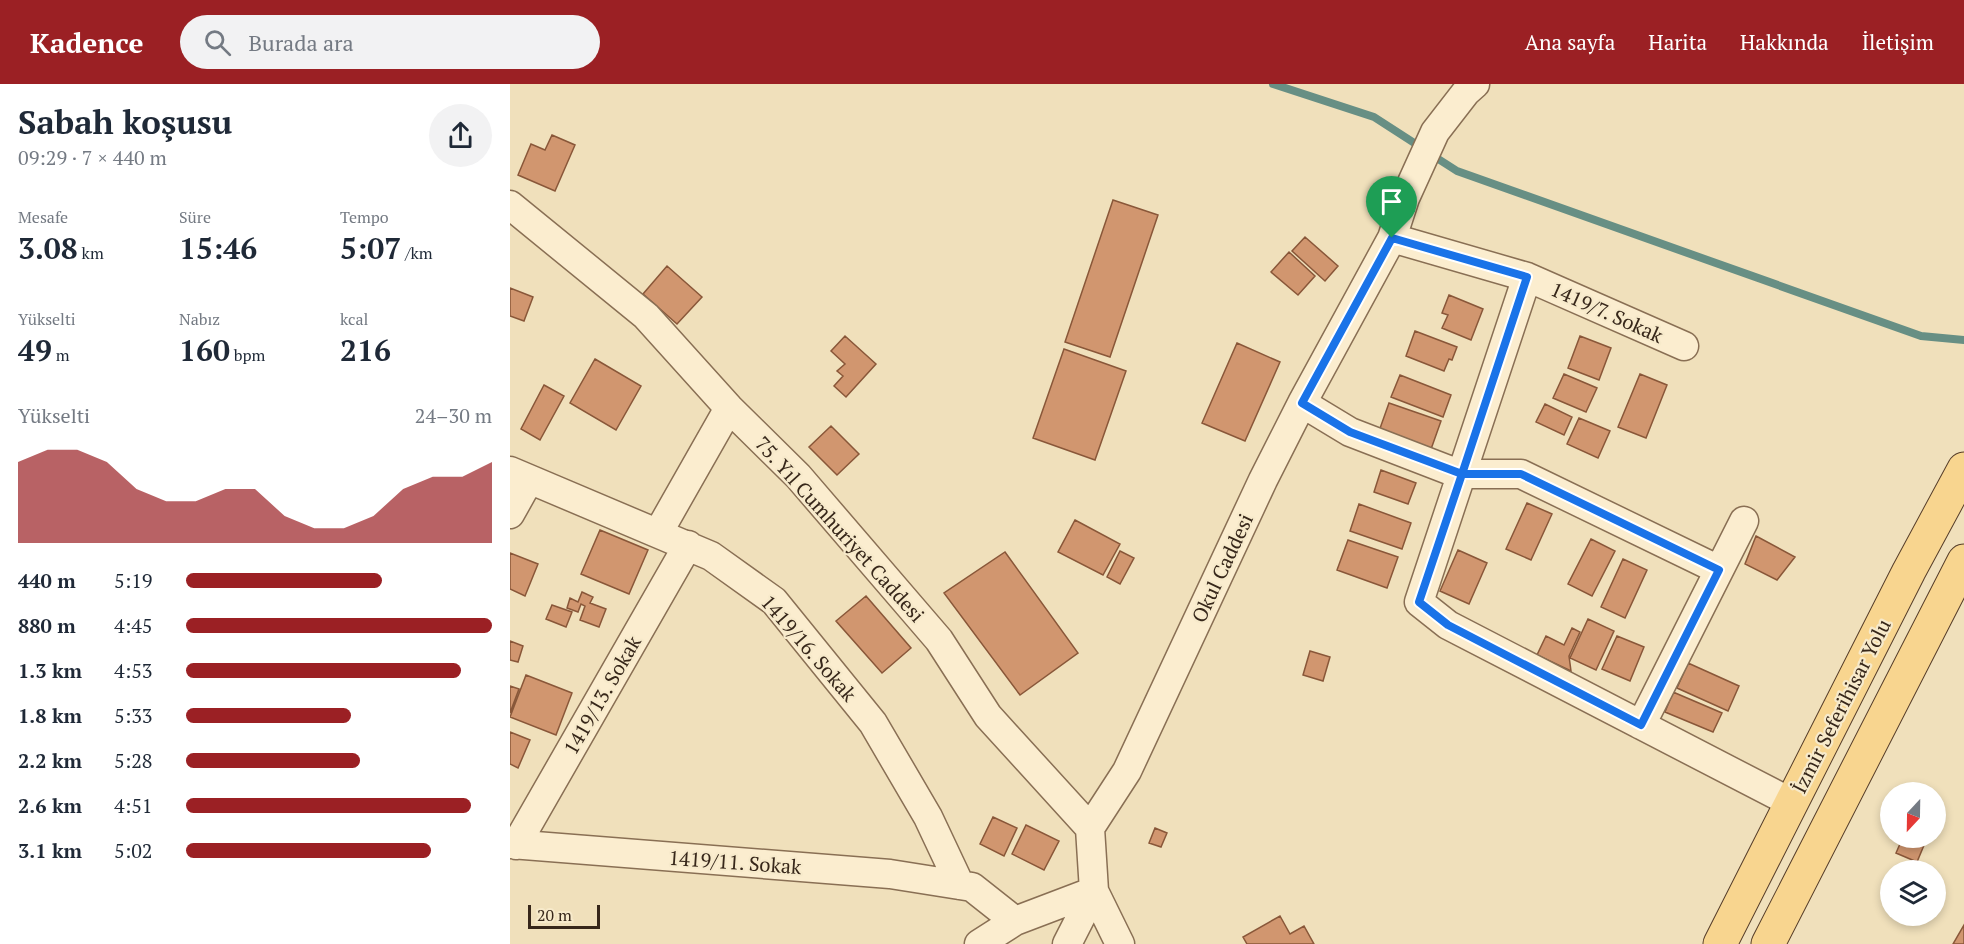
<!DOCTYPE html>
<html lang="tr">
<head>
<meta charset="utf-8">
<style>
	:root { --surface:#fff; --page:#f2f2f3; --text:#1f2937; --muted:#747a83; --accent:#9b2024 }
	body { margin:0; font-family:"PT Serif",serif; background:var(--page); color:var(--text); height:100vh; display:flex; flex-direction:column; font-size:22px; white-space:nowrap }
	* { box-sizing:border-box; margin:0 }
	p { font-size:20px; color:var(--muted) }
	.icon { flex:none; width:33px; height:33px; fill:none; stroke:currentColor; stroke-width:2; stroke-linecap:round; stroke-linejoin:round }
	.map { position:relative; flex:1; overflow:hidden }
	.drawer { display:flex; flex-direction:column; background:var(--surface); width:510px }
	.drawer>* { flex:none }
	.needle { width:39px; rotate:202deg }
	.controls { position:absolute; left:1370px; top:698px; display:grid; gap:12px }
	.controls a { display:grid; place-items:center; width:66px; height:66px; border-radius:50%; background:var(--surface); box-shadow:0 3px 9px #0003; font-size:30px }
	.scale { position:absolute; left:18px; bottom:15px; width:72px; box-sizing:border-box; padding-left:6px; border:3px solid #37271a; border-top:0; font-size:16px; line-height:21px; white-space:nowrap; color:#37271a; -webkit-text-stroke:4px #f7eacb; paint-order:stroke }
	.pin { position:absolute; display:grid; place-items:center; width:51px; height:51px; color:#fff; margin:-62px -26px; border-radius:50% 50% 50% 0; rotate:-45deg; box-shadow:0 0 6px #0007 }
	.pin .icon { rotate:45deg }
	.round { display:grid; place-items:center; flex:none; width:63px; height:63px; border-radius:32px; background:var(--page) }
	.overview { display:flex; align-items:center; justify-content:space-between; height:102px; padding:0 18px }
	h1 { font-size:33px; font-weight:700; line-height:45px }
	.metrics { display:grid; grid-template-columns:repeat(3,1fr); gap:9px; height:102px; padding:6px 18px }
	.metrics div { display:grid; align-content:center }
	.metrics b { font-size:30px; font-weight:700 }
	.metrics small { font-size:16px; font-weight:400 }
	.metrics p { font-size:16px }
	.chart { height:168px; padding:12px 18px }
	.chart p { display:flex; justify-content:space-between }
	.chart svg { width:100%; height:108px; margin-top:6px; fill:var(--accent); opacity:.7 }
	ul { padding:0 18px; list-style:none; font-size:20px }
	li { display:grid; grid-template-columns:96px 72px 1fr; align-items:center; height:45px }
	li i { height:15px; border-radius:8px; background:var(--accent) }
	header { display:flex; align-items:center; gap:36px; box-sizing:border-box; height:84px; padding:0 30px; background:var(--accent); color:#fff }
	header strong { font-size:28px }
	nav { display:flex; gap:33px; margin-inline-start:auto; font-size:21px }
	.search { width:420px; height:54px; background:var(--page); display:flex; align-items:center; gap:15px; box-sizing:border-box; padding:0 21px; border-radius:33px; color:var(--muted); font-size:22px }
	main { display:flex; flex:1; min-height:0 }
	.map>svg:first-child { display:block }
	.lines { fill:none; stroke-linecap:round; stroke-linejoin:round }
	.stream { stroke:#678f84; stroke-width:8 }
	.building { fill:#d1966f; stroke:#895739; stroke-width:1.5 }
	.minor-casing { stroke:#896f54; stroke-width:31 }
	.major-casing { stroke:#563d29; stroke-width:35 }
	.minor { stroke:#fbedcf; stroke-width:28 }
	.major { stroke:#f8d58f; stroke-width:33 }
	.route-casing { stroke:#fff; stroke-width:12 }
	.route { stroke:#1a73e8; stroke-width:8 }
	.labels { text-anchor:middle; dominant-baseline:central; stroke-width:4.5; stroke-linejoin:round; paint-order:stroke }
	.street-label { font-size:20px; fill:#37271a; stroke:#f7eacb }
</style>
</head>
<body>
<header>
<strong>Kadence</strong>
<div class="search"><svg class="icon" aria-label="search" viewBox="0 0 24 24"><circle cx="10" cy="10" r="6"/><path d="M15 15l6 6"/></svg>Burada ara</div>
<nav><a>Ana sayfa</a><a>Harita</a><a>Hakkında</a><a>İletişim</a></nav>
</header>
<main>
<section class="drawer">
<div class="overview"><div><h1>Sabah koşusu</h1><p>09:29 · 7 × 440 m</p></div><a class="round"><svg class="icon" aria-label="share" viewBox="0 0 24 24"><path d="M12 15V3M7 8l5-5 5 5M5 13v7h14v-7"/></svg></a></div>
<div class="metrics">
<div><p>Mesafe</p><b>3.08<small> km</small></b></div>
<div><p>Süre</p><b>15:46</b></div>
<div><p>Tempo</p><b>5:07<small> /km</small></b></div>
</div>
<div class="metrics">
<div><p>Yükselti</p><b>49<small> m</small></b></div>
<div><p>Nabız</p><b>160<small> bpm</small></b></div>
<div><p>kcal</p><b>216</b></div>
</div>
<div class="chart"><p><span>Yükselti</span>24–30 m</p>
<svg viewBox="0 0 160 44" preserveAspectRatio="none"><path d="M0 44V11L10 6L20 6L30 11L40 22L50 27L60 27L70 22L80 22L90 33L100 38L110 38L120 33L130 22L140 17L150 17L160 11V44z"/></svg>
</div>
<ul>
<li><b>440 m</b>5:19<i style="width:64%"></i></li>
<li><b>880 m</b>4:45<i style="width:100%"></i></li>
<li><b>1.3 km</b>4:53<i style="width:90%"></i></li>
<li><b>1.8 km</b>5:33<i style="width:54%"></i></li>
<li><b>2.2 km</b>5:28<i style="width:57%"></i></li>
<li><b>2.6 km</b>4:51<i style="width:93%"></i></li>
<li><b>3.1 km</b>5:02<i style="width:80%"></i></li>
</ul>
</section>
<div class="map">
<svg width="1454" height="860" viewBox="0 0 1454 860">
	<rect width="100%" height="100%" fill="#f0e0bb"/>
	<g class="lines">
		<path class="stream" d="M 763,0 L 864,33 L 912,64
			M 922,71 L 947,87 L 1411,252 L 1454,256"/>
	</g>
	<path class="building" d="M 42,51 L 65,61 L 45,107 L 8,91 L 21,60 L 35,66 Z
		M 603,116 L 648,131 L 600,273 L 555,258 Z
		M 795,153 L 828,182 L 815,197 L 782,167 Z
		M 779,168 L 805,192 L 788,211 L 761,188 Z
		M 157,182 L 192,213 L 167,240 L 133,210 Z
		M 0,204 L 23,213 L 14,237 L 0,232 Z
		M 939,211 L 973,225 L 961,256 L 932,244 L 938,231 L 932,229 Z
		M 905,247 L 947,263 L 942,276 L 939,275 L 934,287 L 896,272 Z
		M 335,252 L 366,280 L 336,313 L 324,302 L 333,292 L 327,287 L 335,280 L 321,267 Z
		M 1070,252 L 1101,264 L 1089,296 L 1058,284 Z
		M 727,259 L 770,278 L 735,357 L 692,339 Z
		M 554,265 L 616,287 L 585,376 L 523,354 Z
		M 85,275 L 131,302 L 106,346 L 60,319 Z
		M 1054,290 L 1087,304 L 1076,328 L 1043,314 Z
		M 1130,290 L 1157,301 L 1136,354 L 1108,343 Z
		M 890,291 L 941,311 L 933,333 L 881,313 Z
		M 34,301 L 54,312 L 30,356 L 11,345 Z
		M 879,319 L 931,337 L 920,368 L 868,350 Z
		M 1035,320 L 1062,333 L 1054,351 L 1026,338 Z
		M 1069,334 L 1100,347 L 1088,374 L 1057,360 Z
		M 321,342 L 349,370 L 327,391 L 299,363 Z
		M 871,386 L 906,399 L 898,420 L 864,408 Z
		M 1017,419 L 1042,430 L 1021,476 L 996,465 Z
		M 849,420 L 901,439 L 892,465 L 840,447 Z
		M 565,436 L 610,460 L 593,491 L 548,468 Z
		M 90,446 L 138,466 L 119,510 L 71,490 Z
		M 1246,452 L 1285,473 L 1267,496 L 1235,480 Z
		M 1081,455 L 1105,467 L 1082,512 L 1058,500 Z
		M 838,456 L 888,473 L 877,504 L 827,486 Z
		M 948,466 L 977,479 L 959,520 L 930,507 Z
		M 610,467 L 624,474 L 610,500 L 597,493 Z
		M 495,468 L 568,569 L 510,611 L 434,509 Z
		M 0,469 L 28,480 L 15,512 L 0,505 Z
		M 1113,475 L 1137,486 L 1115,534 L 1091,523 Z
		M 72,508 L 83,513 L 80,519 L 96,525 L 89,543 L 70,536 L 75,522 L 71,520 L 68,528 L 57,524 L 60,514 L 68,518 Z
		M 356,512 L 401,564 L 372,589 L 326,537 Z
		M 42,521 L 62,528 L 56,543 L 36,535 Z
		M 1078,535 L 1104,547 L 1086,586 L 1060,574 Z
		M 1062,544 L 1070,548 L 1059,572 L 1061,587 L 1027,571 L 1036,552 L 1054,561 Z
		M 1107,552 L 1134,563 L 1120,597 L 1092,585 Z
		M 0,557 L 13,562 L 8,578 L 0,576 Z
		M 800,567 L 820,573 L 813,597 L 793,591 Z
		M 1178,579 L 1229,602 L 1218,627 L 1167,604 Z
		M 16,591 L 62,609 L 46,651 L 0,633 Z
		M 0,602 L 9,605 L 0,629 Z
		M 1163,608 L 1212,629 L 1203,648 L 1155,628 Z
		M 0,648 L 20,656 L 8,684 L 0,680 Z
		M 483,733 L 507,744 L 494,772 L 470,760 Z
		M 516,741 L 549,757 L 534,786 L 502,770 Z
		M 645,744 L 657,749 L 651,763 L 639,759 Z
		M 1393,753 L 1417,754 L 1407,778 L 1386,769 Z
		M 770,832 L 780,850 L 794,842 L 804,860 L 737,860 L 733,853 Z
		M 1454,841 L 1454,860 L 1443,860 Z"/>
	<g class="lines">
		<g class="minor-casing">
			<path id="minor" d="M 0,121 L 136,232 L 219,324 L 288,392 L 429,556 L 478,632 L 580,744
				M 882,154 L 1017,193 L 1174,262
				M 1017,193 L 909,518 L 938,541 L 1282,719
				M 792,319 L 840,348 L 949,390 L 1011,390 L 1209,486
				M 0,387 L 201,472 L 264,517 L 363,639 L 418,733 L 450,801
				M 0,430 L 19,396
				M 148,449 L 219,324
				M 1131,641 L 1234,437
				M 0,760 L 380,790 L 462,803 L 505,837
				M 6,761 L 178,461
				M 584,807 L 610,860
				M 469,860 L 505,837 L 584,807
				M 557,860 L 584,807 L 580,744 L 617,687 L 753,396 L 792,319 L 882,154 L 895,114 L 925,48 L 956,8 L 965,0"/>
		</g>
		<g class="major-casing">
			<path id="major" d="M 1210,860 L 1399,487 L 1454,385
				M 1258,860 L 1454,477"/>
		</g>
		<use href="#minor" class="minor"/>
		<use href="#major" class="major"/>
	</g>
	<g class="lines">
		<g class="route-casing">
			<path id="route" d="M 882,154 L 792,319 L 840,348 L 952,390 L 909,518 L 938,541 L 1131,641 L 1209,486 L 1011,390 L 952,390 L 1017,193 L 882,154"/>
		</g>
		<use href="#route" class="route"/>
	</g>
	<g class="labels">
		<g class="street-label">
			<text transform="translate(1097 228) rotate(24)">1419/7. Sokak</text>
			<text transform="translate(330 445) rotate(48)">75. Yıl Cumhuriyet Caddesi</text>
			<text transform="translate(712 484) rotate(-65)">Okul Caddesi</text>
			<text transform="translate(299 564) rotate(49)">1419/16. Sokak</text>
			<text transform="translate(92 611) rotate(-60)">1419/13. Sokak</text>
			<text transform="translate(1331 622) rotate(-63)">İzmir Seferihisar Yolu</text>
			<text transform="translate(225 778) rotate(4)">1419/11. Sokak</text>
		</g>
	</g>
</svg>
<div class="controls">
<a><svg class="needle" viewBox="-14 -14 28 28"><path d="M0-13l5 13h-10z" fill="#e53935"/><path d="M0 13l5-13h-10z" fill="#747a83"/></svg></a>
<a><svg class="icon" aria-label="layers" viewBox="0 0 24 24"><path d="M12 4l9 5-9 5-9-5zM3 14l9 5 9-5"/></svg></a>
</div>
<div class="scale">20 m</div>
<div class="pin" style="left:882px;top:154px;background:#1e9e55"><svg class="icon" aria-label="arrive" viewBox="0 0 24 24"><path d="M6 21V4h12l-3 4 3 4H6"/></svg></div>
</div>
</main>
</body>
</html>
